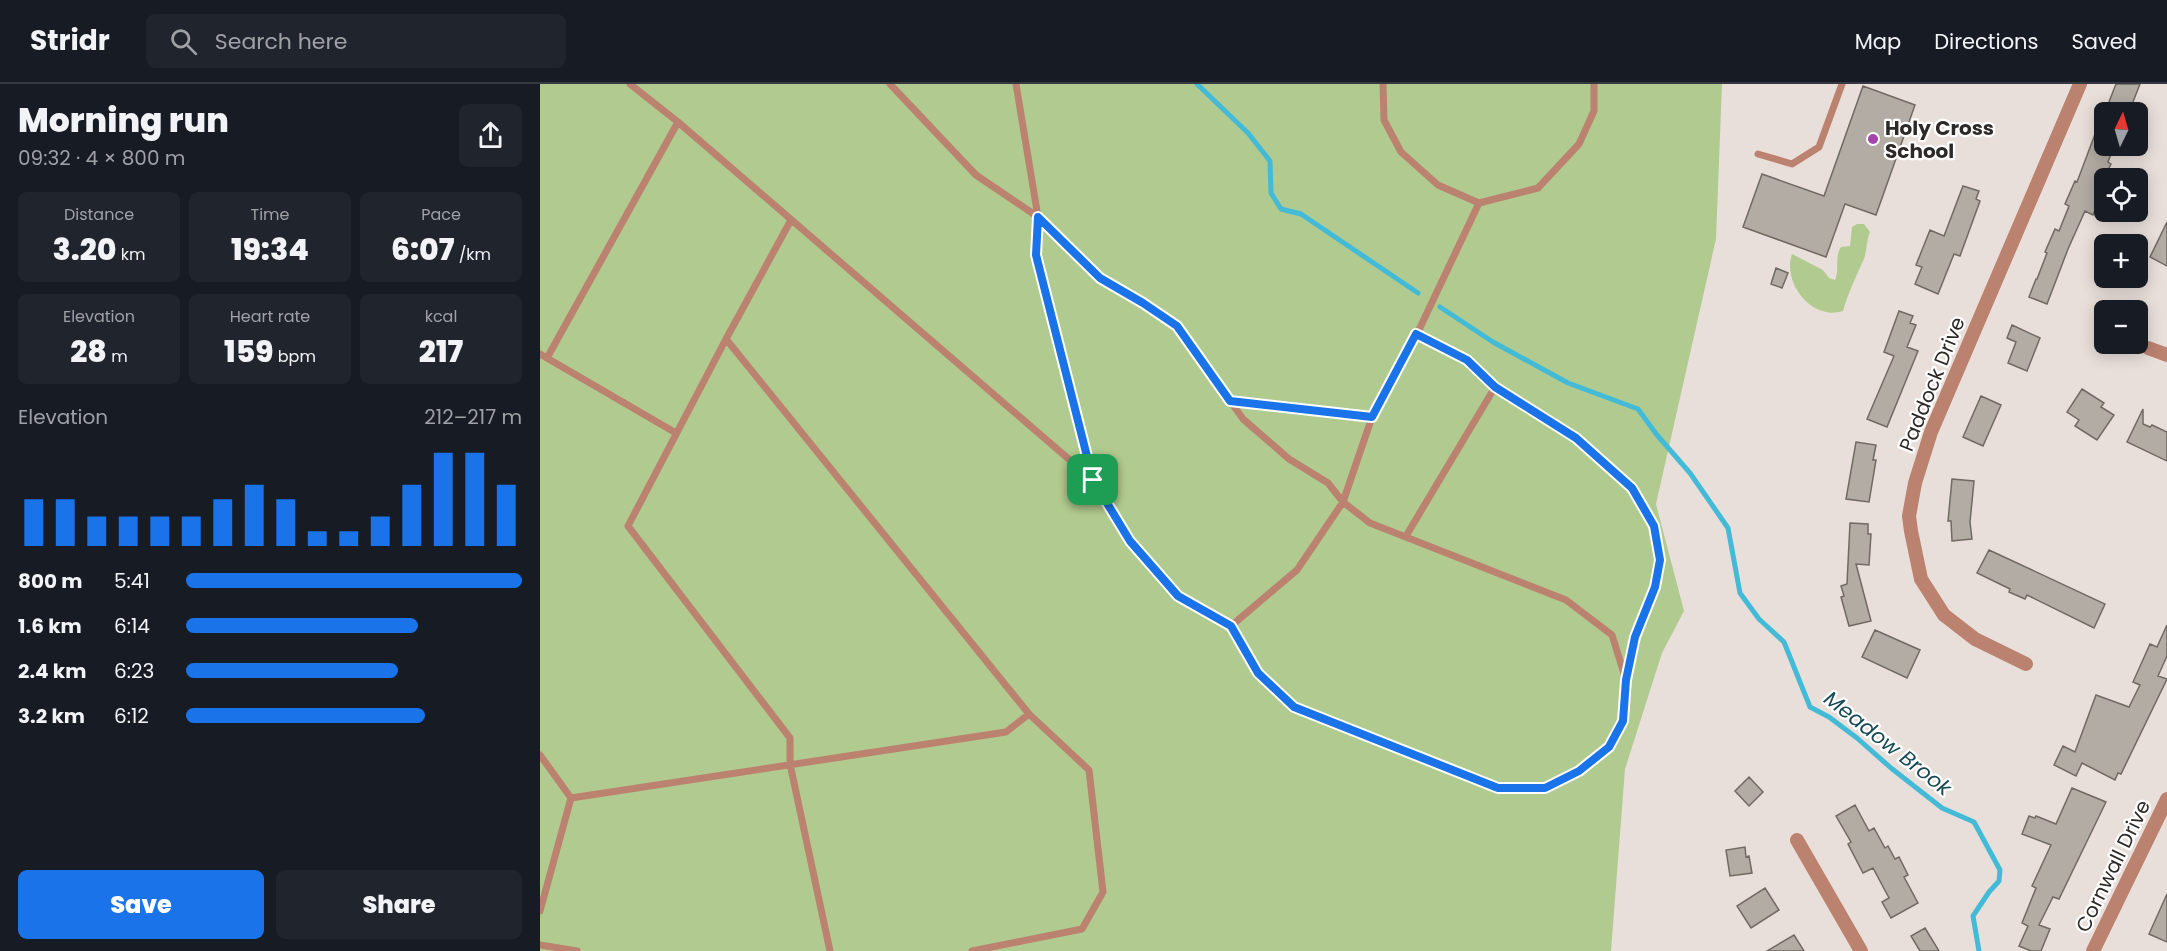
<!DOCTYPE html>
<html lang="en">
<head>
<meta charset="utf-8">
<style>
	:root { --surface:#171b24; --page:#20242c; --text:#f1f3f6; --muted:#9ea1a6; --line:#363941; --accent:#1a73e8 }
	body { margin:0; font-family:Poppins,sans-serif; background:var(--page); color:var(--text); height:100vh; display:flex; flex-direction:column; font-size:22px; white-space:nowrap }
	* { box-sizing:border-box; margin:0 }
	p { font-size:20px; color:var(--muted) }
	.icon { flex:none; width:33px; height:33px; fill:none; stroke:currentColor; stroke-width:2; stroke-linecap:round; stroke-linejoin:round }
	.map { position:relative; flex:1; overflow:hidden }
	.drawer { display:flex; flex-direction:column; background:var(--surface); width:540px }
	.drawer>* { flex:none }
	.needle { width:39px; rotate:5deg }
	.fabs { position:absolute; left:1554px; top:18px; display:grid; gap:12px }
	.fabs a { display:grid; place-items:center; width:54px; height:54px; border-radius:9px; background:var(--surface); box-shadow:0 3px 15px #0003; font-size:30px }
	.pin { position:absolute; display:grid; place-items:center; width:51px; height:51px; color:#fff; margin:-26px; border-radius:12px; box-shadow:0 3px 9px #0006 }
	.round { display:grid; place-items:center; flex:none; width:63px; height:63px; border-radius:9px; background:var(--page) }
	.overview { display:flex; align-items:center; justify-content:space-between; height:102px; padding:0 18px }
	h1 { font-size:33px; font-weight:800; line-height:45px }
	.metrics { display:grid; grid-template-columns:repeat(3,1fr); gap:9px; height:102px; padding:6px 18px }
	.metrics div { display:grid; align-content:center; border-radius:9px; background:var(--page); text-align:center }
	.metrics b { font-size:30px; font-weight:800 }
	.metrics small { font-size:16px; font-weight:400 }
	.metrics p { font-size:16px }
	.chart { height:168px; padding:12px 18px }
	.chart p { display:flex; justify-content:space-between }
	.chart svg { width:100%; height:108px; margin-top:6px; stroke:var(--accent); stroke-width:6 }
	.primary-button { display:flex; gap:12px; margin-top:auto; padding:12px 18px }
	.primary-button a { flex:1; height:69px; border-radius:9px; background:var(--accent); color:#fff; font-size:24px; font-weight:800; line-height:69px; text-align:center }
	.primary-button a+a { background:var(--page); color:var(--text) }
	ul { padding:0 18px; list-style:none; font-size:20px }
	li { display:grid; grid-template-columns:96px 72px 1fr; align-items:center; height:45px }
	li i { height:15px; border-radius:8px; background:var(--accent) }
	header { display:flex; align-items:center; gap:36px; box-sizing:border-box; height:84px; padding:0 30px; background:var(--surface); border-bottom:2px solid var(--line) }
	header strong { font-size:28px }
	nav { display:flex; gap:33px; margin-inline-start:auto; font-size:21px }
	.search { width:420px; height:54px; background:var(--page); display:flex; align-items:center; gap:15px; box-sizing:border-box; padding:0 21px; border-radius:9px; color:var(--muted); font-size:22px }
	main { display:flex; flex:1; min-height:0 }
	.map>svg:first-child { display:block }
	.green { fill:#b1ca8f }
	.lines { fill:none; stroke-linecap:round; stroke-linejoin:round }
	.stream { stroke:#43bbd7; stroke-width:5 }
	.building { fill:#b2aca4; stroke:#706a63; stroke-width:1.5 }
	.service { stroke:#bc8270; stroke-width:7 }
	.minor { stroke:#bc8270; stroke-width:14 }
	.route-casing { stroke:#fff; stroke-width:12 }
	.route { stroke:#1a73e8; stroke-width:8 }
	.poi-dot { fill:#a445ae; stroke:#fff; stroke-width:2 }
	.labels { text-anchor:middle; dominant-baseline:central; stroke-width:4.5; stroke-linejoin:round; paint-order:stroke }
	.poi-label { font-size:20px; font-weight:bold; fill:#2c2927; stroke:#fff; text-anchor:start }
	.street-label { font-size:20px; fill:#2c2927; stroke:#fff }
	.water-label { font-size:21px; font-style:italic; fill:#174a56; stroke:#fff }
</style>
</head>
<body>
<header>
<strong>Stridr</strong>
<div class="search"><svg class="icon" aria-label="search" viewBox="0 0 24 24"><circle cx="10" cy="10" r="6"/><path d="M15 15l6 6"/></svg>Search here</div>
<nav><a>Map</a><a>Directions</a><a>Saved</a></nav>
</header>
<main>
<section class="drawer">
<div class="overview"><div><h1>Morning run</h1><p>09:32 · 4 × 800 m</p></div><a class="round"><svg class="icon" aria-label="share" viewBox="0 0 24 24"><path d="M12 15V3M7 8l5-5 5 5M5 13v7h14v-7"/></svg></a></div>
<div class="metrics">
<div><p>Distance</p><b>3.20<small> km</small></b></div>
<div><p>Time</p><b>19:34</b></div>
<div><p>Pace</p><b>6:07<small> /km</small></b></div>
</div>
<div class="metrics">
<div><p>Elevation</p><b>28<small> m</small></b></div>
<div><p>Heart rate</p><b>159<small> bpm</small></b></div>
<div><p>kcal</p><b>217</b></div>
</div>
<div class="chart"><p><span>Elevation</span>212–217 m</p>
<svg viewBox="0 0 160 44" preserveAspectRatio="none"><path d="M5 44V25M15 44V25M25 44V32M35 44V32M45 44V32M55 44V32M65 44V25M75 44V19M85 44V25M95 44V38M105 44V38M115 44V32M125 44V19M135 44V6M145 44V6M155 44V19"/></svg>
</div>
<ul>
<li><b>800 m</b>5:41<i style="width:100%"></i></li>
<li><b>1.6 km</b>6:14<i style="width:69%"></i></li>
<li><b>2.4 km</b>6:23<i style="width:63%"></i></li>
<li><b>3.2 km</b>6:12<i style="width:71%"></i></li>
</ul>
<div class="primary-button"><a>Save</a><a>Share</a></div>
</section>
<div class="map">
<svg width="1627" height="867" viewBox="0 0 1627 867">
	<rect width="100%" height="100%" fill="#e9dfda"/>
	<path class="green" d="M 0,0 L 1182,0 L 1176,155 L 1116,420 L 1144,527 L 1122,569 L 1085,685 L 1071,867 L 0,867 Z
		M 1317,140 L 1324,140 L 1330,148 C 1326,158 1327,169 1323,177 C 1316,193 1308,209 1303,227 C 1272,237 1242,199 1252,170 L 1283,186 L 1289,194 L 1295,196 C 1300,185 1294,174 1301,163 L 1310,162 L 1312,143 Z"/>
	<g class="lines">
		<path class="stream" d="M 657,0 L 708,49 L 730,77 L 731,109 L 741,125 L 761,130 L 878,209
			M 900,223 L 953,258 L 1028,299 L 1098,325 L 1117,351 L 1150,389 L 1188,444 L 1200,509 L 1219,535 L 1244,558 L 1270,623 L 1289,633 L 1317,654 L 1351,684 L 1402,724 L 1434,738 L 1460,786 L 1459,797 L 1449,808 L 1433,832 L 1439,867"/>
	</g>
	<path class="building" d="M 1576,0 L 1600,0 L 1589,28 L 1565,28 Z
		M 1323,2 L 1375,21 L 1336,131 L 1305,120 L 1286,173 L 1203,143 L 1222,90 L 1284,112 Z
		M 1563,29 L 1564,62 L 1574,62 L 1568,78 L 1571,80 L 1564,94 L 1564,104 L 1553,131 L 1545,127 L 1528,165 L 1507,220 L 1489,213 L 1496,195 L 1497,195 L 1507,169 L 1505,168 L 1515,145 L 1519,147 L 1529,122 L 1525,120 L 1535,97 L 1537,98 Z
		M 1423,102 L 1439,107 L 1436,115 L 1440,117 L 1420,172 L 1414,170 L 1398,210 L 1375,200 L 1382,183 L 1376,181 L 1390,146 L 1404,152 Z
		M 1627,138 L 1627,182 L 1610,173 Z
		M 1236,184 L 1248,189 L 1242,204 L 1231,200 Z
		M 1359,227 L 1373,232 L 1370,239 L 1376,241 L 1367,263 L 1378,267 L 1347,343 L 1327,335 L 1354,272 L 1344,268 Z
		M 1472,241 L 1500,254 L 1487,287 L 1468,279 L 1476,258 L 1467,254 Z
		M 1542,305 L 1564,319 L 1561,323 L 1574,331 L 1557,356 L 1535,342 L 1539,336 L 1527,328 Z
		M 1441,312 L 1461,321 L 1443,362 L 1423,353 Z
		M 1603,325 L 1603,340 L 1610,343 L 1612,341 L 1627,348 L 1627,377 L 1587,358 Z
		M 1316,358 L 1336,361 L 1333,376 L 1336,376 L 1329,418 L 1306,415 Z
		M 1412,395 L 1434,397 L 1430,438 L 1432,455 L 1412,457 L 1411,437 L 1408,437 Z
		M 1310,439 L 1328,440 L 1328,450 L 1331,450 L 1329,481 L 1316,480 L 1331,537 L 1309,542 L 1301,513 L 1304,512 L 1301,502 L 1307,500 Z
		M 1449,466 L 1565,520 L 1554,544 L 1487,511 L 1485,515 L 1469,508 L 1470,505 L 1437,489 Z
		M 1627,541 L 1627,572 L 1618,592 L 1627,595 L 1581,690 L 1578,689 L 1575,696 L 1542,679 L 1536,692 L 1514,681 L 1523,662 L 1535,668 L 1556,611 L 1589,623 L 1600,601 L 1593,598 L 1610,560 L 1617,563 Z
		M 1335,546 L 1380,566 L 1367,594 L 1322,573 Z
		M 1209,693 L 1223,708 L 1209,722 L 1195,707 Z
		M 1532,704 L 1566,718 L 1519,815 L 1513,813 L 1499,841 L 1510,845 L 1501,867 L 1491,867 L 1479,862 L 1488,842 L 1482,839 L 1496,804 L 1492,802 L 1511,761 L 1482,750 L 1489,732 L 1495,734 L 1496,732 L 1516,740 Z
		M 1315,721 L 1329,747 L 1334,744 L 1345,764 L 1348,762 L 1355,775 L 1359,773 L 1368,791 L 1364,793 L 1378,819 L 1351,834 L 1342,818 L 1349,814 L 1333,784 L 1323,789 L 1308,760 L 1311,758 L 1296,732 Z
		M 1205,763 L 1206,773 L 1209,772 L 1212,789 L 1190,792 L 1186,766 Z
		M 1225,804 L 1239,826 L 1211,844 L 1197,822 Z
		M 1627,810 L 1627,858 L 1609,850 Z
		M 1385,844 L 1399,867 L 1380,867 L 1371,852 Z
		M 1254,851 L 1264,867 L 1227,867 Z"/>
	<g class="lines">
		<path class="service" d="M 90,0 L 138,38 L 553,396
			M 350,0 L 436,91 L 498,133 L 476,0
			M 843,0 L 844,36 L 861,68 L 898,101 L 939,119 L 998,104 L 1039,60 L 1054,27 L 1054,0
			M 1218,70 L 1252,80 L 1279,63 L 1302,0
			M 498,133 L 560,193 L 603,219 L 637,242 L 703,335 L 749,375 L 788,399 L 803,418 L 830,439 L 1026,516 L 1072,551 L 1086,596 L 1083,637 L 1069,663 L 1039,687 L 1005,704 L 958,704 L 754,623 L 718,589 L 691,542 L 757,486 L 803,418 L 832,333 L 877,250 L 939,119
			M 498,133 L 496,171 L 553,396 L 590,457 L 638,512 L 691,542
			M 251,136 L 186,255 L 489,630 L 549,686 L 563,808 L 542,845 L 432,867
			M 877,250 L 927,276 L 955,303 L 1036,354 L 1092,404 L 1114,442 L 1120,476 L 1115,503 L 1095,553 L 1086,594
			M 186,255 L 88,442 L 250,654 L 250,680 L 290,867
			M 0,270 L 136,349
			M 7,274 L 138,38
			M 690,317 L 832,333
			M 866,452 L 955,303
			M 0,671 L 31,714
			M 0,827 L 31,714 L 466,648 L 489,630
			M 0,861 L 37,867"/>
		<path class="minor" d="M 1608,264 L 1627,271
			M 1486,580 L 1435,555 L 1404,531 L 1381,495 L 1371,447 L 1369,432 L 1375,399 L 1391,348 L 1540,0
			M 1257,756 L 1321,867
			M 1553,867 L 1627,715"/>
	</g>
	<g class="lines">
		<g class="route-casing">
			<path id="route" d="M 498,133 L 560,194 L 603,219 L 637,242 L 690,317 L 832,333 L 876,250 L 927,276 L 955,303 L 1036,354 L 1092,404 L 1114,442 L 1120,476 L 1115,503 L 1095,553 L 1086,596 L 1083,637 L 1069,663 L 1039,687 L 1005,704 L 958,704 L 754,623 L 718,589 L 691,542 L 638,512 L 590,457 L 553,396 L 496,171 Z"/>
		</g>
		<use href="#route" class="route"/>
	</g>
	<circle class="poi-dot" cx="1333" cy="55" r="6"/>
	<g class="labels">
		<g class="poi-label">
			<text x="1345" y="44">Holy Cross<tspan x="1345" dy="23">School</tspan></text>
		</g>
		<g class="street-label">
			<text transform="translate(1392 300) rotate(-68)">Paddock Drive</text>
			<text transform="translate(1573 782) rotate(-64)">Cornwall Drive</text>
		</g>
		<g class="water-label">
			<text transform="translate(1348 659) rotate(38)">Meadow Brook</text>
		</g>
	</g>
</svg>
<div class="fabs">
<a><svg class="needle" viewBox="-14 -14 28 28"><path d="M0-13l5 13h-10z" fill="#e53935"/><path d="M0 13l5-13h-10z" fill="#9ea1a6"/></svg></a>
<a><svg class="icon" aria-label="locate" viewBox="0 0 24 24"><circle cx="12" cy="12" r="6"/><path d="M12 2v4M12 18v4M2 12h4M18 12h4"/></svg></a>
<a>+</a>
<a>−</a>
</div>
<div class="pin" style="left:553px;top:396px;background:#1e9e55"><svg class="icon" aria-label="arrive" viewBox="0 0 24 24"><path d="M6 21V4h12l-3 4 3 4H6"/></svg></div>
</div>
</main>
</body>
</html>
